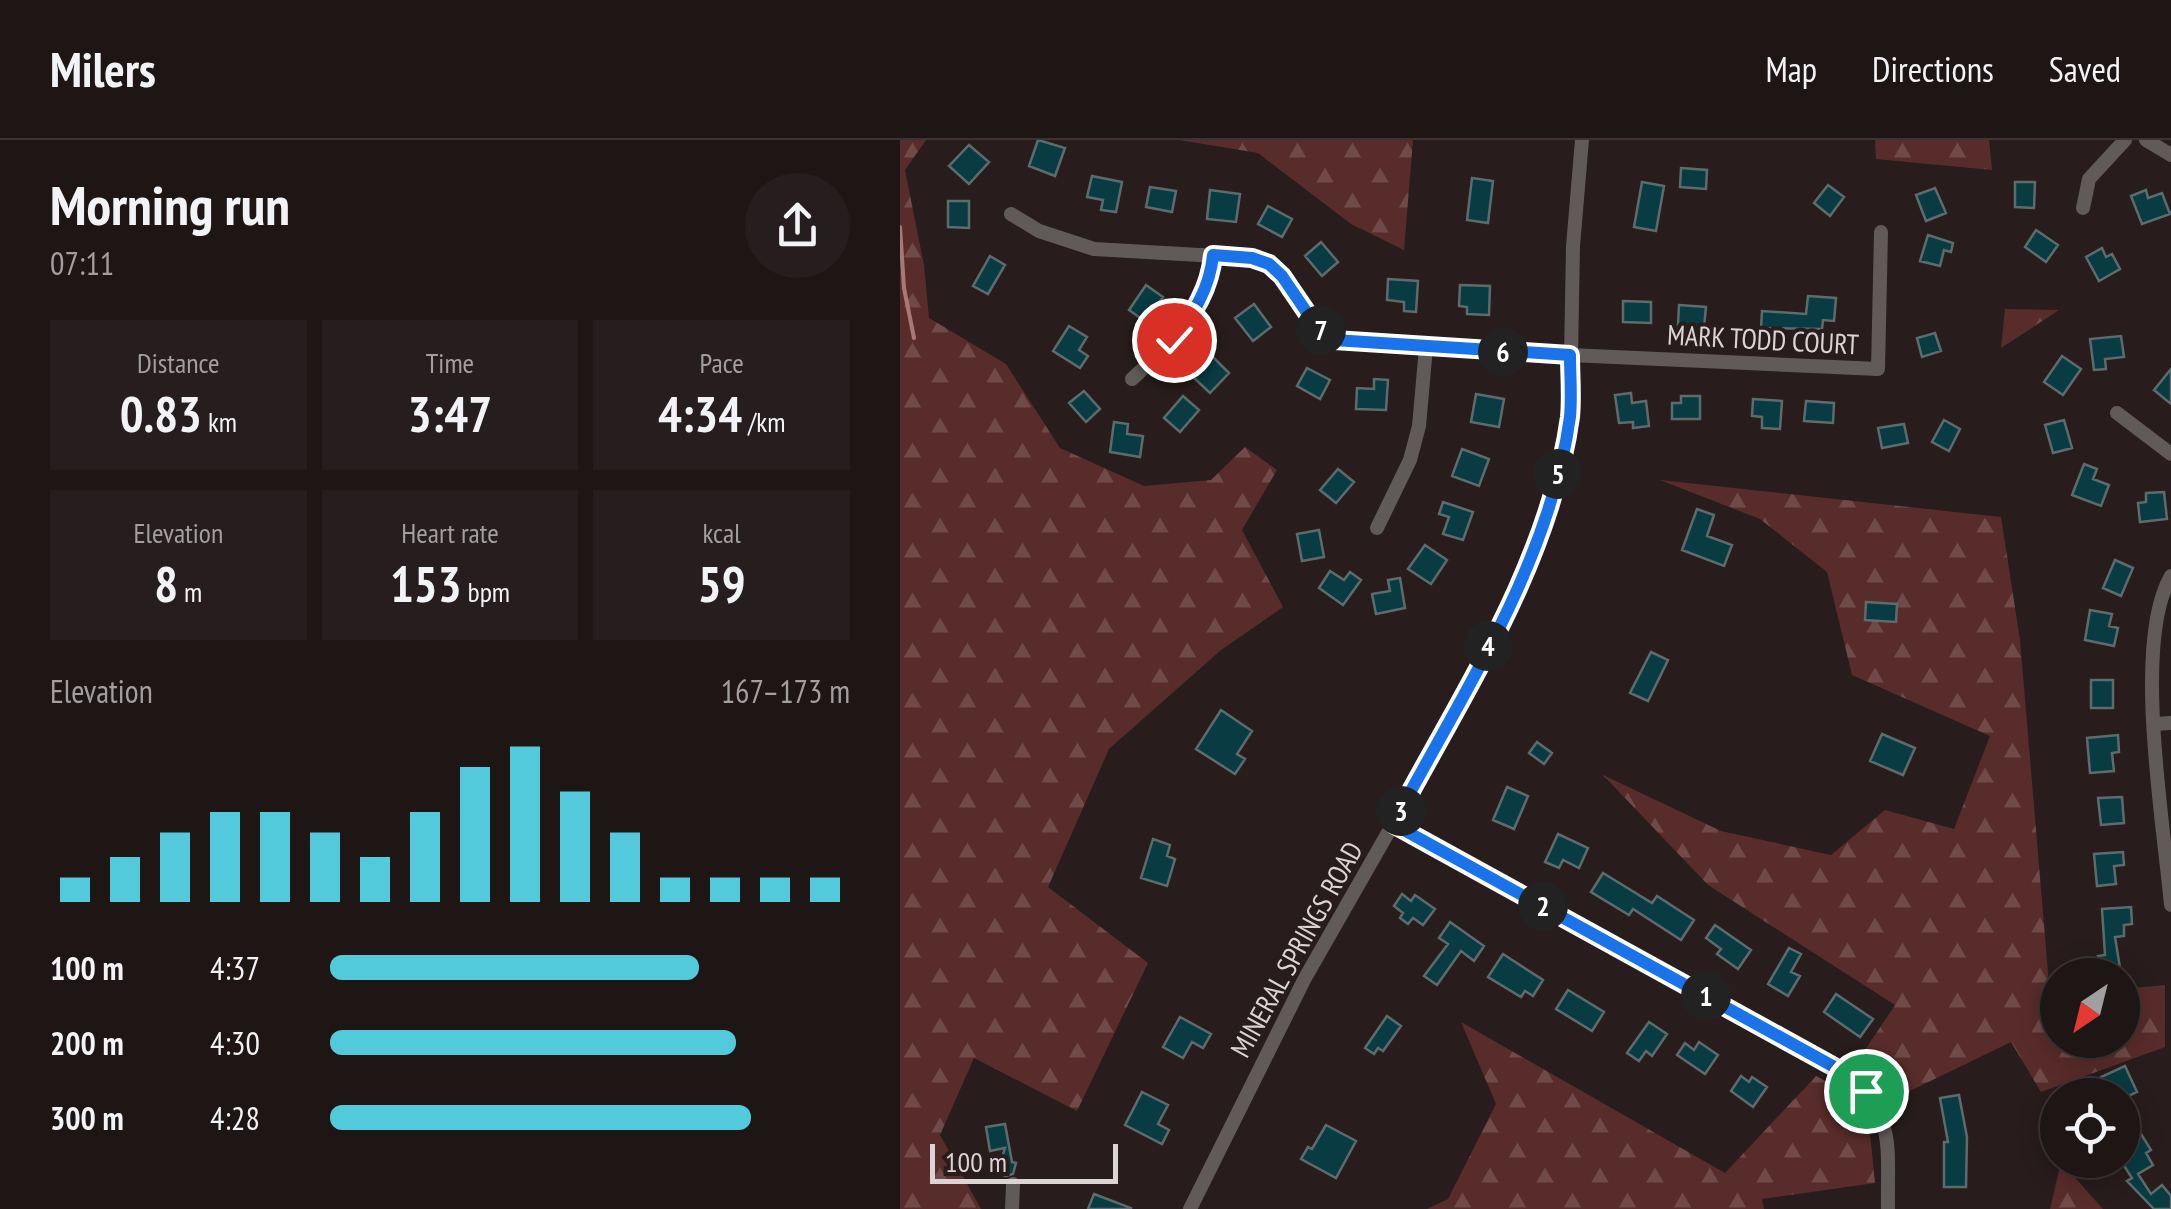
<!DOCTYPE html>
<html lang="en">
<head>
<meta charset="utf-8">
<style>
	:root { --surface:#1e1515; --page:#261e1e; --text:#f1f3f6; --muted:#a19fa0; --line:#3c3434; --accent:#53cadc }
	body { margin:0; font-family:"PT Sans Narrow",sans-serif; background:var(--page); color:var(--text); height:100vh; display:flex; flex-direction:column; font-size:38px; white-space:nowrap }
	* { box-sizing:border-box; margin:0 }
	p { font-size:32px; color:var(--muted) }
	.icon { flex:none; width:55px; height:55px; fill:none; stroke:currentColor; stroke-width:2; stroke-linecap:round; stroke-linejoin:round }
	.map { position:relative; flex:1; overflow:hidden }
	.details { display:flex; flex-direction:column; background:var(--surface); width:900px }
	.details>* { flex:none }
	.needle { width:65px; rotate:215deg }
	.buttons { position:absolute; left:1140px; top:818px; display:grid; gap:20px }
	.buttons a { display:grid; place-items:center; width:100px; height:100px; border-radius:50%; background:var(--surface); box-shadow:0 5px 25px #0003,0 0 0 2px var(--line); font-size:50px }
	.scale { position:absolute; left:30px; bottom:25px; width:188px; box-sizing:border-box; padding-left:10px; border:5px solid #dcd4d4; border-top:0; font-size:28px; line-height:35px; white-space:nowrap; color:#dcd4d4; -webkit-text-stroke:8px #281c1c; paint-order:stroke }
	.pin { position:absolute; display:grid; place-items:center; width:85px; height:85px; color:#fff; margin:-42px; border:5px solid #fff; border-radius:50%; box-shadow:0 2px 10px #0007 }
	.km { position:absolute; width:50px; height:50px; margin:-25px; border-radius:50%; background:#222; color:#fff; font-size:28px; line-height:50px; text-align:center }
	.round { display:grid; place-items:center; flex:none; width:105px; height:105px; border-radius:52px; background:var(--page) }
	.headline { display:flex; align-items:center; justify-content:space-between; height:170px; padding:0 50px }
	h1 { font-size:55px; font-weight:600; line-height:75px }
	.figures { display:grid; grid-template-columns:repeat(3,1fr); gap:15px; height:170px; padding:10px 50px }
	.figures div { display:grid; align-content:center; border-radius:0px; background:var(--page); text-align:center }
	.figures b { font-size:50px; font-weight:600 }
	.figures small { font-size:28px; font-weight:400 }
	.figures p { font-size:28px }
	.chart { height:280px; padding:20px 50px }
	.chart p { display:flex; justify-content:space-between }
	.chart svg { width:100%; height:180px; margin-top:10px; stroke:var(--accent); stroke-width:6 }
	ul { padding:0 50px; list-style:none; font-size:32px }
	li { display:grid; grid-template-columns:160px 120px 1fr; align-items:center; height:75px }
	li i { height:25px; border-radius:12px; background:var(--accent) }
	header { display:flex; align-items:center; gap:60px; box-sizing:border-box; height:140px; padding:0 50px; background:var(--surface); border-bottom:2px solid var(--line) }
	header strong { font-size:48px }
	nav { display:flex; gap:55px; margin-inline-start:auto; font-size:35px }
	main { display:flex; flex:1; min-height:0 }
	.map>svg:first-child { display:block }
	.forest { fill:url(#forest-firs) }
	.lines { fill:none; stroke-linecap:round; stroke-linejoin:round }
	.stream { stroke:#a87876; stroke-width:4 }
	.building { fill:#083b42; stroke:#5d6b6d; stroke-width:2.5 }
	.minor { stroke:#605a59; stroke-width:14 }
	.route-casing { stroke:#fff; stroke-width:20 }
	.route { stroke:#1a73e8; stroke-width:12 }
	.labels { text-anchor:middle; dominant-baseline:central; stroke-width:8; stroke-linejoin:round; paint-order:stroke }
	.street-label { font-size:28px; fill:#dcd4d4; stroke:#281c1c }
</style>
</head>
<body>
<header>
<strong>Milers</strong>
<nav><a>Map</a><a>Directions</a><a>Saved</a></nav>
</header>
<main>
<section class="details">
<div class="headline"><div><h1>Morning run</h1><p>07:11</p></div><a class="round"><svg class="icon" aria-label="share" viewBox="0 0 24 24"><path d="M12 15V3M7 8l5-5 5 5M5 13v7h14v-7"/></svg></a></div>
<div class="figures">
<div><p>Distance</p><b>0.83<small> km</small></b></div>
<div><p>Time</p><b>3:47</b></div>
<div><p>Pace</p><b>4:34<small> /km</small></b></div>
</div>
<div class="figures">
<div><p>Elevation</p><b>8<small> m</small></b></div>
<div><p>Heart rate</p><b>153<small> bpm</small></b></div>
<div><p>kcal</p><b>59</b></div>
</div>
<div class="chart"><p><span>Elevation</span>167–173 m</p>
<svg viewBox="0 0 160 44" preserveAspectRatio="none"><path d="M5 44V38M15 44V33M25 44V27M35 44V22M45 44V22M55 44V27M65 44V33M75 44V22M85 44V11M95 44V6M105 44V17M115 44V27M125 44V38M135 44V38M145 44V38M155 44V38"/></svg>
</div>
<ul>
<li><b>100 m</b>4:37<i style="width:71%"></i></li>
<li><b>200 m</b>4:30<i style="width:78%"></i></li>
<li><b>300 m</b>4:28<i style="width:81%"></i></li>
</ul>
</section>
<div class="map">
<svg width="1271" height="1069" viewBox="0 0 1271 1069">
	<defs>
		<pattern id="forest-firs" width="22" height="20" patternUnits="userSpaceOnUse" patternTransform="scale(2.5)"><rect width="22" height="20" fill="#582c2a"/><path d="M5 1l3.5 6h-7zM16 11l3.5 6h-7z" fill="#6f4a48"/></pattern>
	</defs>
	<rect width="100%" height="100%" fill="#281c1c"/>
	<path class="forest" d="M 0,0 L 26,0 L 5,30 L 24,125 L 29,178 L 106,224 L 160,308 L 244,346 L 311,340 L 345,307 L 377,330 L 342,390 L 383,467 L 321,510 L 209,609 L 148,747 L 248,823 L 177,971 L 74,918 L 40,995 L 81,1069 L 0,1069 Z
		M 279,0 L 513,0 L 504,110 L 451,84 L 358,13 Z
		M 975,0 L 1089,0 L 1092,30 L 976,19 Z
		M 1105,169 L 1159,170 L 1101,208 Z
		M 760,340 L 1101,377 L 1120,500 L 1152,880 L 1157,879 L 1158,900 L 1222,900 L 1223,849 L 1265,845 L 1265,907 L 1141,952 L 1111,902 L 985,963 L 973,943 L 953,928 L 995,865 L 808,745 L 703,635 L 821,691 L 931,715 L 985,670 L 1054,689 L 1090,596 L 952,535 L 927,432 L 860,379 Z
		M 561,882 L 825,1033 L 916,936 L 938,948 L 970,993 L 975,1043 L 862,1059 L 864,1069 L 527,1069 L 548,1059 L 596,964 Z
		M 1161,1022 L 1203,1069 L 1150,1069 Z"/>
	<g class="lines">
		<path class="stream" d="M 0,87 L 4,148 L 14,198"/>
	</g>
	<path class="building" d="M 138,0 L 165,8 L 155,36 L 129,26 Z
		M 69,5 L 89,22 L 69,44 L 49,26 Z
		M 781,28 L 807,30 L 806,49 L 780,47 Z
		M 192,36 L 222,42 L 216,72 L 201,70 L 203,60 L 187,57 Z
		M 572,38 L 593,41 L 588,83 L 567,80 Z
		M 742,42 L 764,46 L 756,91 L 734,87 Z
		M 1115,42 L 1135,42 L 1134,68 L 1115,67 Z
		M 928,45 L 944,57 L 930,76 L 914,63 Z
		M 250,47 L 276,51 L 272,72 L 246,67 Z
		M 1035,48 L 1046,73 L 1026,81 L 1016,55 Z
		M 310,50 L 340,54 L 336,82 L 307,79 Z
		M 1246,50 L 1248,58 L 1262,53 L 1270,74 L 1242,84 L 1231,56 Z
		M 48,61 L 69,61 L 69,88 L 48,87 Z
		M 368,66 L 392,79 L 382,97 L 358,84 Z
		M 1136,90 L 1158,105 L 1146,122 L 1125,107 Z
		M 1028,95 L 1053,103 L 1051,112 L 1044,110 L 1040,126 L 1020,121 Z
		M 421,102 L 438,122 L 422,136 L 405,116 Z
		M 1202,108 L 1206,117 L 1212,114 L 1220,129 L 1199,141 L 1186,117 Z
		M 90,116 L 105,125 L 88,154 L 73,146 Z
		M 488,139 L 518,141 L 516,172 L 504,171 L 504,162 L 487,160 Z
		M 246,145 L 263,157 L 246,182 L 229,170 Z
		M 560,145 L 590,146 L 589,175 L 567,174 L 567,167 L 559,166 Z
		M 908,156 L 936,158 L 934,181 L 923,180 L 922,189 L 861,188 L 862,171 L 906,174 Z
		M 723,161 L 751,162 L 751,183 L 723,182 Z
		M 354,164 L 371,187 L 353,201 L 335,178 Z
		M 779,165 L 806,167 L 804,187 L 778,185 Z
		M 169,186 L 187,197 L 179,210 L 188,216 L 180,228 L 153,211 Z
		M 1035,193 L 1041,211 L 1022,217 L 1017,198 Z
		M 1221,196 L 1224,217 L 1205,219 L 1206,229 L 1194,230 L 1190,199 Z
		M 1162,216 L 1181,229 L 1163,255 L 1144,242 Z
		M 313,217 L 329,233 L 310,253 L 293,237 Z
		M 407,228 L 430,240 L 420,259 L 397,246 Z
		M 1271,229 L 1271,264 L 1254,250 Z
		M 474,239 L 488,240 L 486,270 L 456,269 L 457,248 L 474,249 Z
		M 184,251 L 200,269 L 186,282 L 169,263 Z
		M 731,253 L 732,263 L 746,261 L 749,286 L 733,288 L 733,282 L 719,283 L 715,255 Z
		M 576,254 L 604,259 L 599,287 L 571,282 Z
		M 283,256 L 299,270 L 280,292 L 264,278 Z
		M 781,256 L 800,256 L 800,279 L 772,279 L 772,263 L 781,263 Z
		M 853,259 L 882,261 L 880,289 L 862,288 L 862,277 L 852,276 Z
		M 906,261 L 934,263 L 933,283 L 904,281 Z
		M 1044,280 L 1060,289 L 1049,311 L 1032,302 Z
		M 1164,280 L 1172,308 L 1153,313 L 1145,285 Z
		M 214,282 L 228,284 L 227,294 L 243,296 L 240,317 L 210,312 Z
		M 1004,284 L 1008,303 L 982,308 L 978,288 Z
		M 562,309 L 589,319 L 579,346 L 552,336 Z
		M 1184,324 L 1197,329 L 1193,339 L 1209,345 L 1201,366 L 1172,355 Z
		M 438,329 L 454,342 L 436,363 L 420,350 Z
		M 1264,352 L 1267,379 L 1240,382 L 1238,363 L 1246,362 L 1246,353 Z
		M 543,362 L 573,372 L 563,400 L 543,394 L 549,377 L 539,374 Z
		M 797,369 L 814,375 L 807,396 L 832,405 L 824,426 L 782,410 Z
		M 419,390 L 424,417 L 402,421 L 397,394 Z
		M 525,405 L 547,420 L 531,444 L 508,429 Z
		M 1215,420 L 1233,428 L 1221,456 L 1203,448 Z
		M 430,431 L 444,440 L 450,432 L 461,440 L 443,465 L 419,448 Z
		M 500,438 L 505,468 L 476,474 L 472,454 L 490,451 L 488,440 Z
		M 966,462 L 997,464 L 996,482 L 965,480 Z
		M 1190,470 L 1212,474 L 1209,486 L 1218,488 L 1214,506 L 1185,500 Z
		M 751,512 L 768,520 L 748,561 L 730,553 Z
		M 1191,540 L 1213,540 L 1213,568 L 1191,568 Z
		M 321,570 L 352,591 L 337,614 L 345,619 L 335,634 L 296,609 Z
		M 982,594 L 1015,608 L 1003,635 L 970,621 Z
		M 1218,595 L 1219,612 L 1212,613 L 1214,631 L 1190,633 L 1187,598 Z
		M 637,602 L 652,613 L 644,624 L 629,613 Z
		M 607,647 L 628,656 L 614,689 L 593,680 Z
		M 1222,657 L 1224,683 L 1201,685 L 1198,658 Z
		M 658,694 L 688,708 L 679,728 L 663,720 L 659,728 L 645,722 Z
		M 253,699 L 270,705 L 267,716 L 275,719 L 267,746 L 241,738 Z
		M 1223,712 L 1224,725 L 1214,726 L 1216,744 L 1197,746 L 1194,714 Z
		M 703,733 L 752,763 L 757,756 L 794,780 L 781,800 L 733,769 L 729,775 L 691,752 Z
		M 502,754 L 511,761 L 515,755 L 535,769 L 523,785 L 513,778 L 508,784 L 500,778 L 503,773 L 494,766 Z
		M 1231,767 L 1232,784 L 1224,785 L 1224,796 L 1215,797 L 1221,834 L 1201,835 L 1198,816 L 1205,815 L 1202,769 Z
		M 550,782 L 584,806 L 574,821 L 561,811 L 537,845 L 524,836 L 548,804 L 539,798 Z
		M 815,785 L 851,810 L 838,829 L 817,814 L 821,809 L 806,798 Z
		M 889,808 L 901,814 L 891,832 L 900,836 L 888,856 L 868,844 Z
		M 603,814 L 643,840 L 633,856 L 625,851 L 621,857 L 588,837 Z
		M 668,850 L 704,872 L 692,891 L 656,869 Z
		M 936,854 L 973,879 L 960,897 L 924,872 Z
		M 487,876 L 501,886 L 483,911 L 478,908 L 474,914 L 465,908 Z
		M 280,877 L 311,894 L 303,908 L 292,902 L 283,918 L 263,907 Z
		M 749,882 L 767,894 L 752,916 L 746,911 L 739,921 L 727,913 Z
		M 799,902 L 818,915 L 805,934 L 777,915 L 785,903 L 794,910 Z
		M 1225,926 L 1237,952 L 1222,959 L 1222,955 L 1210,955 L 1201,937 Z
		M 841,936 L 849,942 L 852,937 L 867,947 L 853,967 L 831,951 Z
		M 242,952 L 268,965 L 258,984 L 269,990 L 262,1004 L 225,985 Z
		M 1059,955 L 1067,997 L 1066,1047 L 1044,1047 L 1044,1002 L 1048,1002 L 1040,958 Z
		M 105,984 L 112,1022 L 116,1023 L 113,1034 L 106,1036 L 97,1033 L 105,1008 L 90,1011 L 86,987 Z
		M 426,985 L 456,1001 L 436,1038 L 401,1019 L 408,1007 L 412,1009 Z
		M 1238,989 L 1251,1010 L 1246,1013 L 1253,1025 L 1238,1034 L 1251,1054 L 1262,1045 L 1271,1056 L 1271,1069 L 1254,1069 L 1227,1041 L 1232,1038 L 1223,1024 L 1229,1020 L 1222,1010 L 1222,1000 Z
		M 194,1054 L 231,1068 L 231,1069 L 188,1069 Z"/>
	<g class="lines">
		<path class="minor" d="M 1246,0 L 1271,15
			M 1183,68 L 1189,39 L 1225,0
			M 111,74 L 139,91 L 194,109 L 352,118 C 390,133 400,174 433,200 L 670,215 L 978,229 L 981,92
			M 232,239 C 270,204 308,170 313,115
			M 1217,273 L 1271,314
			M 477,388 L 510,320 L 519,286 L 526,207
			M 1271,436 C 1232,502 1264,685 1271,765
			M 1254,584 L 1271,583
			M 493,684 L 939,929 C 997,975 987,1001 988,1069
			M 112,1069 L 113,1044
			M 290,1069 L 405,838 L 493,684 L 620,446 L 643,386 L 670,274 L 673,106 L 682,0"/>
	</g>
	<g class="lines">
		<g class="route-casing">
			<path id="route" d="M 274,200 C 293,173 310,149 313,115 L 352,118 L 369,124 L 382,136 L 416,186 L 434,200 L 670,215 C 670,235 672,257 670,277 C 650,423 561,556 493,684 L 938,929 L 966,951"/>
		</g>
		<use href="#route" class="route"/>
	</g>
	<g class="labels">
		<g class="street-label">
			<text transform="translate(863 199) rotate(3)">MARK TODD COURT</text>
			<text transform="translate(396 809) rotate(-61)">MINERAL SPRINGS ROAD</text>
		</g>
	</g>
</svg>
<div class="buttons">
<a><svg class="needle" viewBox="-14 -14 28 28"><path d="M0-13l5 13h-10z" fill="#e53935"/><path d="M0 13l5-13h-10z" fill="#a19fa0"/></svg></a>
<a><svg class="icon" aria-label="locate" viewBox="0 0 24 24"><circle cx="12" cy="12" r="6"/><path d="M12 2v4M12 18v4M2 12h4M18 12h4"/></svg></a>
</div>
<div class="scale">100 m</div>
<div class="pin" style="left:966px;top:951px;background:#1e9e55"><svg class="icon" aria-label="arrive" viewBox="0 0 24 24"><path d="M6 21V4h12l-3 4 3 4H6"/></svg></div>
<div class="pin" style="left:274px;top:200px;background:#d93025"><svg class="icon" aria-label="check" viewBox="0 0 24 24"><path d="M5 12l5 5 9-10"/></svg></div>
<b class="km" style="left:806px;top:856px">1</b>
<b class="km" style="left:643px;top:766px">2</b>
<b class="km" style="left:501px;top:671px">3</b>
<b class="km" style="left:588px;top:506px">4</b>
<b class="km" style="left:658px;top:334px">5</b>
<b class="km" style="left:603px;top:212px">6</b>
<b class="km" style="left:421px;top:190px">7</b>
</div>
</main>
</body>
</html>
